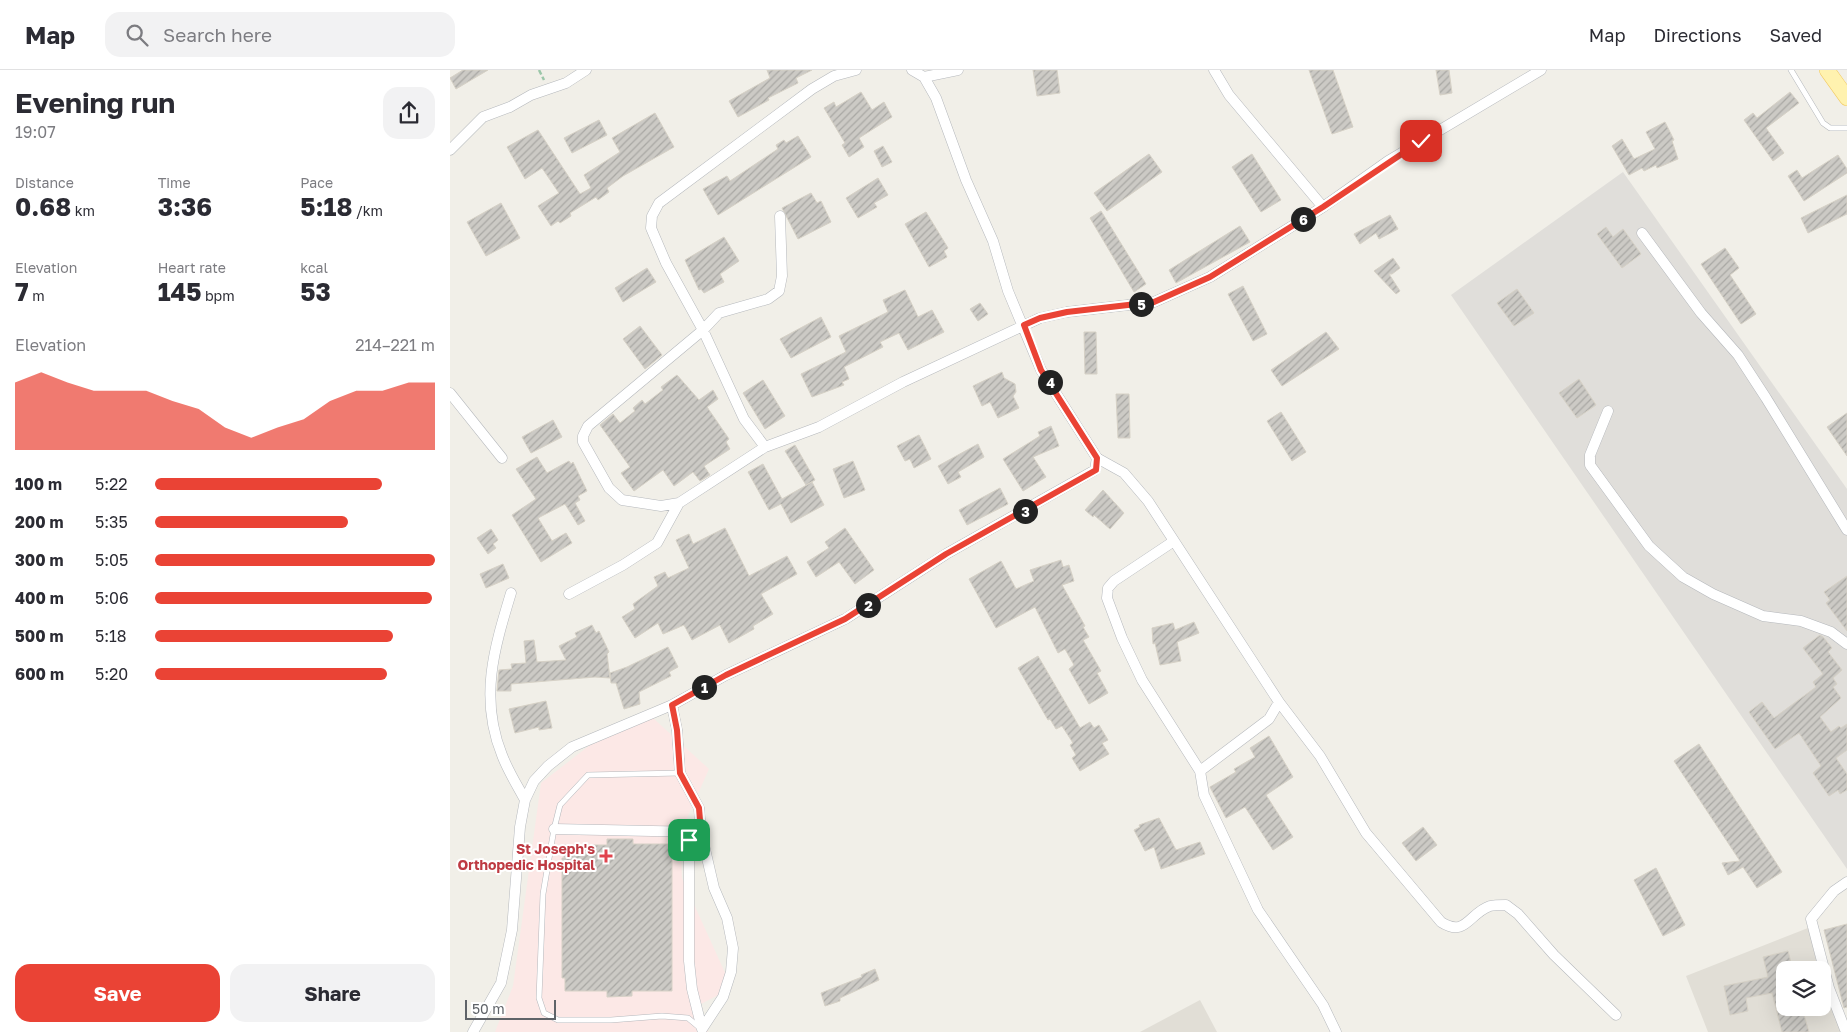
<!DOCTYPE html>
<html lang="en">
<head>
<meta charset="utf-8">
<style>
	:root { --surface:#fff; --page:#f2f2f3; --text:#2b2b33; --muted:#7c7c81; --line:#e1e1e2; --accent:#ea4335 }
	body { margin:0; font-family:"Golos Text",sans-serif; background:var(--page); color:var(--text); height:100vh; display:flex; flex-direction:column; font-size:19px; white-space:nowrap }
	* { box-sizing:border-box; margin:0 }
	p { font-size:16px; color:var(--muted) }
	.icon { flex:none; width:28px; height:28px; fill:none; stroke:currentColor; stroke-width:2; stroke-linecap:round; stroke-linejoin:round }
	.map { position:relative; flex:1; overflow:hidden }
	.details { display:flex; flex-direction:column; background:var(--surface); width:450px }
	.details>* { flex:none }
	.tools { position:absolute; left:1326px; top:891px; display:grid; gap:10px }
	.tools a { display:grid; place-items:center; width:55px; height:55px; border-radius:10px; background:var(--surface); box-shadow:0 5px 20px #0002; font-size:25px }
	.scale { position:absolute; left:15px; bottom:12px; width:91px; box-sizing:border-box; padding-left:5px; border:2px solid #5f6368; border-top:0; font-size:14px; line-height:18px; white-space:nowrap; color:#5f6368; -webkit-text-stroke:4px #fff; paint-order:stroke }
	.pin { position:absolute; display:grid; place-items:center; width:42px; height:42px; color:#fff; margin:-21px; border-radius:10px; box-shadow:0 2px 8px #0006 }
	.km { position:absolute; width:25px; height:25px; margin:-12px; border-radius:50%; background:#222; color:#fff; font-size:14px; line-height:25px; text-align:center }
	.round { display:grid; place-items:center; flex:none; width:52px; height:52px; border-radius:15px; background:var(--page) }
	.headline { display:flex; align-items:center; justify-content:space-between; height:85px; padding:0 15px }
	h1 { font-size:28px; font-weight:700; line-height:38px }
	.figures { display:grid; grid-template-columns:repeat(3,1fr); gap:8px; height:85px; padding:5px 15px }
	.figures div { display:grid; align-content:center }
	.figures b { font-size:25px; font-weight:700 }
	.figures small { font-size:14px; font-weight:400 }
	.figures p { font-size:14px }
	.chart { height:140px; padding:10px 15px }
	.chart p { display:flex; justify-content:space-between }
	.chart svg { width:100%; height:90px; margin-top:5px; fill:var(--accent); opacity:.7 }
	.primary-button { display:flex; gap:10px; margin-top:auto; padding:10px 15px }
	.primary-button a { flex:1; height:58px; border-radius:15px; background:var(--accent); color:#fff; font-size:20px; font-weight:700; line-height:58px; text-align:center }
	.primary-button a+a { background:var(--page); color:var(--text) }
	ul { padding:0 15px; list-style:none; font-size:16px }
	li { display:grid; grid-template-columns:80px 60px 1fr; align-items:center; height:38px }
	li i { height:12px; border-radius:6px; background:var(--accent) }
	header { display:flex; align-items:center; gap:30px; box-sizing:border-box; height:70px; padding:0 25px; background:var(--surface); border-bottom:1px solid var(--line) }
	header strong { font-size:24px }
	nav { display:flex; gap:28px; margin-inline-start:auto; font-size:18px }
	.search { width:350px; height:45px; background:var(--page); display:flex; align-items:center; gap:12px; box-sizing:border-box; padding:0 18px; border-radius:15px; color:var(--muted); font-size:19px }
	main { display:flex; flex:1; min-height:0 }
	.map>svg:first-child { display:block }
	.industrial { fill:#e0deda }
	.education { fill:#e1ded6 }
	.medical { fill:#fce8e6 }
	.building { fill:url(#building-hatch); stroke:#d6d1c6 }
	.lines { fill:none; stroke-linecap:round; stroke-linejoin:round }
	.lane-casing { stroke:#b5b8bc; stroke-width:6 }
	.street-casing { stroke:#b5b8bc; stroke-width:11 }
	.primary-casing { stroke:#f2c960; stroke-width:16 }
	.path { stroke:#9cc7a9; stroke-width:2.5; stroke-dasharray:5 2.5; stroke-linecap:butt }
	.lane { stroke:#fff; stroke-width:5 }
	.street { stroke:#fff; stroke-width:10 }
	.primary { stroke:#fff2af; stroke-width:15 }
	.route-casing { stroke:#fff; stroke-width:10 }
	.route { stroke:#ea4335; stroke-width:6 }
	.health-dot { fill:#e0444e; stroke:#fff; stroke-width:2 }
	.labels { text-anchor:middle; dominant-baseline:central; stroke-width:4; stroke-linejoin:round; paint-order:stroke }
	.health-label { font-size:14px; font-weight:bold; fill:#be3a42; stroke:#fff; text-anchor:end }
</style>
</head>
<body>
<header>
<strong>Map</strong>
<div class="search"><svg class="icon" aria-label="search" viewBox="0 0 24 24"><circle cx="10" cy="10" r="6"/><path d="M15 15l6 6"/></svg>Search here</div>
<nav><a>Map</a><a>Directions</a><a>Saved</a></nav>
</header>
<main>
<section class="details">
<div class="headline"><div><h1>Evening run</h1><p>19:07</p></div><a class="round"><svg class="icon" aria-label="share" viewBox="0 0 24 24"><path d="M12 15V3M7 8l5-5 5 5M5 13v7h14v-7"/></svg></a></div>
<div class="figures">
<div><p>Distance</p><b>0.68<small> km</small></b></div>
<div><p>Time</p><b>3:36</b></div>
<div><p>Pace</p><b>5:18<small> /km</small></b></div>
</div>
<div class="figures">
<div><p>Elevation</p><b>7<small> m</small></b></div>
<div><p>Heart rate</p><b>145<small> bpm</small></b></div>
<div><p>kcal</p><b>53</b></div>
</div>
<div class="chart"><p><span>Elevation</span>214–221 m</p>
<svg viewBox="0 0 160 44" preserveAspectRatio="none"><path d="M0 44V11L10 6L20 11L30 15L40 15L50 15L60 20L70 24L80 33L90 38L100 33L110 29L120 20L130 15L140 15L150 11L160 11V44z"/></svg>
</div>
<ul>
<li><b>100 m</b>5:22<i style="width:81%"></i></li>
<li><b>200 m</b>5:35<i style="width:69%"></i></li>
<li><b>300 m</b>5:05<i style="width:100%"></i></li>
<li><b>400 m</b>5:06<i style="width:99%"></i></li>
<li><b>500 m</b>5:18<i style="width:85%"></i></li>
<li><b>600 m</b>5:20<i style="width:83%"></i></li>
</ul>
<div class="primary-button"><a>Save</a><a>Share</a></div>
</section>
<div class="map">
<svg width="1397" height="962" viewBox="0 0 1397 962">
	<defs>
		<pattern id="building-hatch" width="6" height="6" patternUnits="userSpaceOnUse" patternTransform="scale(1.25)"><rect width="6" height="6" fill="#cccac5"/><path d="M-1 1l2-2M0 6l6-6M5 7l2-2" fill="none" stroke="#a9a8a4"/></pattern>
	</defs>
	<rect width="100%" height="100%" fill="#f1efe8"/>
	<path class="industrial" d="M 1173,102 L 1397,419 L 1397,799 L 1001,225 Z"/>
	<path class="education" d="M 1358,858 L 1371,900 L 1335,900 L 1335,938 L 1372,938 L 1373,906 L 1392,962 L 1258,962 L 1236,906 Z
		M 750,930 L 767,962 L 690,962 Z"/>
	<path class="medical" d="M 203,648 L 259,699 L 230,764 L 232,808 L 282,918 L 249,935 L 258,962 L 45,962 L 63,916 L 91,713 L 140,675 Z"/>
	<path class="building" d="M 13,0 L 38,0 L 6,19 L 0,8 Z
		M 317,0 L 362,0 L 346,8 L 348,13 L 318,28 L 319,30 L 288,47 L 279,31 L 320,8 Z
		M 583,0 L 607,0 L 610,23 L 587,26 Z
		M 859,0 L 883,0 L 903,57 L 882,64 Z
		M 986,0 L 999,0 L 1002,23 L 990,25 Z
		M 411,22 L 422,40 L 434,32 L 442,47 L 409,68 L 414,77 L 399,87 L 392,75 L 395,73 L 374,38 L 384,32 L 386,37 Z
		M 1340,22 L 1349,33 L 1316,58 L 1334,83 L 1323,91 L 1294,50 L 1303,43 L 1307,48 Z
		M 205,43 L 224,77 L 173,106 L 157,118 L 159,122 L 148,130 L 146,127 L 120,143 L 121,146 L 110,153 L 108,151 L 101,156 L 88,136 L 109,123 L 92,98 L 75,109 L 57,77 L 88,60 L 130,124 L 141,118 L 134,105 L 170,82 L 162,68 Z
		M 149,50 L 157,65 L 122,83 L 114,68 Z
		M 1215,52 L 1224,70 L 1222,71 L 1228,89 L 1207,98 L 1206,95 L 1194,101 L 1192,98 L 1179,105 L 1162,76 L 1172,69 L 1184,89 L 1205,79 L 1196,62 Z
		M 348,66 L 361,87 L 268,145 L 253,119 L 277,106 L 280,111 L 328,79 L 326,75 L 334,70 L 336,73 Z
		M 433,76 L 442,92 L 432,97 L 424,81 Z
		M 699,84 L 712,102 L 657,141 L 644,123 Z
		M 802,84 L 831,130 L 811,142 L 782,97 Z
		M 1388,85 L 1397,99 L 1397,103 L 1354,131 L 1338,106 L 1347,100 L 1352,108 Z
		M 428,108 L 438,125 L 424,133 L 427,137 L 408,148 L 396,128 Z
		M 361,123 L 367,133 L 371,131 L 381,152 L 348,169 L 332,138 Z
		M 1397,125 L 1397,144 L 1358,163 L 1351,148 Z
		M 51,133 L 70,168 L 36,186 L 17,152 Z
		M 651,141 L 696,214 L 684,222 L 640,148 Z
		M 476,142 L 498,178 L 494,181 L 497,187 L 479,197 L 455,154 Z
		M 940,145 L 948,159 L 929,169 L 926,163 L 910,174 L 904,164 Z
		M 790,156 L 800,172 L 726,213 L 719,200 Z
		M 1156,157 L 1163,167 L 1173,159 L 1191,184 L 1172,198 L 1147,164 Z
		M 274,167 L 289,191 L 270,204 L 274,212 L 254,223 L 251,219 L 249,220 L 235,190 Z
		M 1275,178 L 1289,198 L 1280,205 L 1306,244 L 1291,254 L 1251,194 Z
		M 943,188 L 950,198 L 942,204 L 939,204 L 950,221 L 946,224 L 924,201 Z
		M 197,198 L 206,212 L 173,232 L 165,218 Z
		M 793,216 L 817,264 L 803,271 L 778,224 Z
		M 1067,219 L 1084,243 L 1064,256 L 1047,233 Z
		M 455,220 L 468,247 L 482,240 L 494,262 L 458,280 L 449,263 L 430,272 L 433,277 L 394,297 L 399,309 L 392,312 L 394,315 L 362,327 L 351,304 L 396,282 L 389,266 L 438,242 L 433,230 Z
		M 530,233 L 538,244 L 528,251 L 520,239 Z
		M 371,247 L 381,267 L 341,288 L 330,269 Z
		M 190,256 L 212,285 L 195,299 L 173,269 Z
		M 634,262 L 646,262 L 647,304 L 635,304 Z
		M 876,262 L 889,279 L 832,316 L 821,300 Z
		M 552,302 L 554,308 L 565,314 L 566,322 L 563,326 L 569,338 L 548,348 L 540,332 L 532,336 L 523,316 Z
		M 227,305 L 249,330 L 263,320 L 268,329 L 257,337 L 279,369 L 276,372 L 280,379 L 254,396 L 260,405 L 250,411 L 243,402 L 224,416 L 213,400 L 184,421 L 171,403 L 180,397 L 150,355 L 163,344 L 170,353 L 185,341 L 183,338 L 192,330 L 195,334 L 213,320 L 211,317 Z
		M 1129,309 L 1146,335 L 1127,348 L 1109,323 Z
		M 313,310 L 335,346 L 315,359 L 293,323 Z
		M 666,324 L 679,324 L 680,368 L 668,368 Z
		M 831,342 L 856,382 L 842,391 L 817,351 Z
		M 1397,343 L 1397,386 L 1377,357 Z
		M 103,350 L 112,367 L 81,383 L 72,367 Z
		M 601,356 L 609,376 L 583,387 L 596,407 L 573,421 L 553,389 L 590,366 L 588,362 Z
		M 469,365 L 481,389 L 464,398 L 460,389 L 455,391 L 447,376 Z
		M 528,374 L 534,387 L 508,402 L 511,407 L 498,414 L 488,396 Z
		M 345,375 L 365,410 L 356,415 L 335,381 Z
		M 87,387 L 97,403 L 119,391 L 121,394 L 123,392 L 137,421 L 128,426 L 130,430 L 125,433 L 135,451 L 128,455 L 115,434 L 88,448 L 102,471 L 116,463 L 122,473 L 91,492 L 62,445 L 86,429 L 66,399 Z
		M 403,391 L 415,420 L 394,428 L 383,399 Z
		M 313,394 L 332,429 L 362,412 L 374,435 L 341,453 L 331,434 L 319,440 L 298,402 Z
		M 550,418 L 558,434 L 517,455 L 509,440 Z
		M 653,420 L 674,443 L 660,459 L 644,445 L 643,447 L 635,440 Z
		M 275,458 L 299,506 L 337,486 L 347,504 L 311,524 L 323,544 L 303,556 L 304,559 L 279,573 L 270,555 L 242,570 L 234,555 L 213,564 L 208,553 L 185,568 L 172,547 L 185,539 L 183,534 L 208,516 L 204,507 L 215,502 L 218,508 L 239,498 L 226,470 L 239,464 L 243,474 Z
		M 395,458 L 424,500 L 405,514 L 389,492 L 366,507 L 357,492 L 379,478 L 375,472 Z
		M 41,459 L 48,470 L 43,474 L 46,478 L 38,484 L 27,468 Z
		M 611,490 L 613,497 L 619,495 L 624,511 L 612,515 L 635,556 L 633,557 L 639,567 L 633,570 L 651,601 L 647,603 L 658,623 L 639,634 L 619,599 L 624,595 L 615,579 L 608,583 L 585,537 L 546,558 L 519,509 L 551,491 L 566,519 L 584,511 L 580,500 Z
		M 53,494 L 59,508 L 36,518 L 30,504 Z
		M 1397,506 L 1397,561 L 1376,533 L 1380,530 L 1374,522 Z
		M 744,552 L 749,563 L 727,572 L 731,591 L 710,595 L 705,573 L 703,574 L 702,558 L 723,553 L 725,560 Z
		M 142,555 L 146,563 L 149,561 L 159,582 L 157,584 L 160,608 L 145,607 L 61,614 L 61,621 L 47,621 L 49,600 L 62,599 L 61,594 L 76,593 L 74,571 L 84,570 L 87,592 L 116,590 L 109,576 L 127,567 L 125,563 Z
		M 1370,565 L 1373,567 L 1382,578 L 1378,582 L 1392,600 L 1383,608 L 1387,614 L 1383,617 L 1391,628 L 1370,647 L 1381,662 L 1389,656 L 1391,658 L 1397,654 L 1397,680 L 1386,688 L 1397,704 L 1397,720 L 1390,724 L 1388,720 L 1379,726 L 1363,703 L 1371,696 L 1349,663 L 1325,679 L 1299,642 L 1312,632 L 1324,648 L 1366,617 L 1363,612 L 1373,604 L 1353,578 Z
		M 218,577 L 228,597 L 219,602 L 221,606 L 189,622 L 190,634 L 174,639 L 166,613 L 161,613 L 160,603 L 177,597 Z
		M 588,586 L 630,658 L 640,652 L 644,658 L 649,655 L 658,670 L 652,673 L 659,684 L 630,701 L 622,688 L 626,685 L 620,675 L 623,673 L 612,656 L 606,659 L 600,649 L 598,650 L 568,598 Z
		M 96,631 L 102,658 L 89,660 L 89,657 L 65,663 L 59,639 Z
		M 819,666 L 843,707 L 816,725 L 843,767 L 823,780 L 795,737 L 776,748 L 760,717 L 786,702 L 784,699 L 805,687 L 800,678 Z
		M 1249,674 L 1332,802 L 1307,818 L 1293,797 L 1278,805 L 1272,793 L 1290,791 L 1224,691 Z
		M 709,748 L 726,780 L 750,772 L 755,784 L 711,799 L 704,777 L 695,781 L 684,760 L 690,757 L 689,755 Z
		M 973,757 L 987,775 L 966,791 L 952,773 Z
		M 157,769 L 183,769 L 183,774 L 222,774 L 222,921 L 182,921 L 182,926 L 157,927 L 157,921 L 115,921 L 115,908 L 112,908 L 112,788 L 114,788 L 114,775 L 157,775 Z
		M 1206,798 L 1235,855 L 1213,866 L 1184,810 Z
		M 1397,854 L 1397,937 L 1394,938 L 1374,860 Z
		M 1338,881 L 1343,900 L 1335,900 L 1335,938 L 1352,938 L 1359,962 L 1332,962 L 1322,923 L 1296,928 L 1298,941 L 1280,945 L 1274,916 L 1318,907 L 1313,887 Z
		M 425,899 L 429,910 L 390,928 L 390,931 L 375,936 L 371,923 L 412,907 L 411,905 Z"/>
	<g class="lines">
		<g class="lane-casing">
			<path id="lane" d="M 1341,0 L 1373,53 L 1380,58 L 1397,58
				M 230,703 L 138,705 L 110,735 L 104,759 L 93,824 L 89,928 L 94,943 L 108,950 L 161,950 L 212,946 L 238,948 L 250,958"/>
		</g>
		<g class="street-casing">
			<path id="street" d="M 406,0 L 384,6 L 362,19 L 209,133 L 202,146 L 201,158 L 216,193 L 253,260 L 294,349 L 315,377 L 369,357 L 453,312 L 590,248 L 617,242 L 704,232 L 760,207 L 873,137 L 938,91 L 1091,0
				M 462,0 L 474,7
				M 508,0 L 474,7 L 486,28 L 516,110 L 543,171 L 558,221 L 591,300 L 647,388 L 674,403 L 698,431 L 829,632 L 819,649 L 750,701
				M 764,0 L 779,25 L 873,137
				M 0,80 L 33,47 L 60,37 L 81,25 L 116,13 L 136,0
				M 1192,163 L 1251,243 L 1288,285 L 1316,328 L 1397,460
				M 0,323 L 52,388
				M 1158,341 L 1140,385 L 1140,395 L 1199,476 L 1233,507 L 1263,524 L 1313,546 L 1351,551 L 1381,562 L 1397,574
				M 315,377 L 229,433 L 211,436 L 172,430 L 159,418 L 133,372 L 133,366 L 138,356 L 253,260 L 269,243 L 318,229 L 329,221 L 332,206 L 330,146
				M 724,471 L 664,511 L 658,518 L 657,528 L 672,568 L 692,610 L 750,701 L 754,725 L 808,840 L 873,935 L 886,962
				M 61,523 C 44,579 29,628 52,685 C 58,701 67,715 75,730
				M 119,524 L 173,495 L 207,473 L 229,433
				M 829,632 L 870,686 L 916,763 L 991,852 C 1016,868 1019,843 1040,836 C 1044,835 1051,835 1056,835 L 1068,844 L 1104,885 L 1166,945
				M 222,635 L 227,660 L 230,703 L 249,738 L 251,762 L 264,818 L 277,848 L 283,878 L 281,902 L 273,927 L 252,959
				M 104,759 L 251,762
				M 251,762 L 239,770 L 239,891 L 242,919 L 252,959
				M 23,962 L 51,913 L 62,860 L 70,757 L 75,730 L 84,711 L 98,696 L 122,677 L 222,635 L 276,605 L 395,549 L 496,484 L 645,400 L 647,388
				M 1396,962 L 1379,918 L 1361,849 L 1384,821 L 1397,812"/>
		</g>
		<g class="primary-casing">
			<path id="primary" d="M 1377,0 L 1397,28"/>
		</g>
		<path class="path" d="M 89,0 L 94,10"/>
		<use href="#lane" class="lane"/>
		<use href="#street" class="street"/>
		<use href="#primary" class="primary"/>
	</g>
	<g class="lines">
		<g class="route-casing">
			<path id="route" d="M 239,770 L 251,762 L 249,738 L 230,703 L 227,660 L 222,635 L 276,605 L 395,549 L 496,484 L 646,400 L 647,388 L 591,300 L 574,255 L 590,248 L 617,242 L 704,232 L 760,207 L 873,137 L 971,71"/>
		</g>
		<use href="#route" class="route"/>
	</g>
	<path class="health-dot" d="M153.5 778.5h5v5h5v5h-5v5h-5v-5h-5v-5h5z"/>
	<g class="labels">
		<g class="health-label">
			<text x="145" y="778">St Joseph's<tspan x="145" dy="16">Orthopedic Hospital</tspan></text>
		</g>
	</g>
</svg>
<div class="tools">
<a><svg class="icon" aria-label="layers" viewBox="0 0 24 24"><path d="M12 4l9 5-9 5-9-5zM3 14l9 5 9-5"/></svg></a>
</div>
<div class="scale">50 m</div>
<div class="pin" style="left:239px;top:770px;background:#1e9e55"><svg class="icon" aria-label="arrive" viewBox="0 0 24 24"><path d="M6 21V4h12l-3 4 3 4H6"/></svg></div>
<div class="pin" style="left:971px;top:71px;background:#d93025"><svg class="icon" aria-label="check" viewBox="0 0 24 24"><path d="M5 12l5 5 9-10"/></svg></div>
<b class="km" style="left:254px;top:617px">1</b>
<b class="km" style="left:418px;top:535px">2</b>
<b class="km" style="left:575px;top:441px">3</b>
<b class="km" style="left:600px;top:312px">4</b>
<b class="km" style="left:691px;top:234px">5</b>
<b class="km" style="left:853px;top:149px">6</b>
</div>
</main>
</body>
</html>
